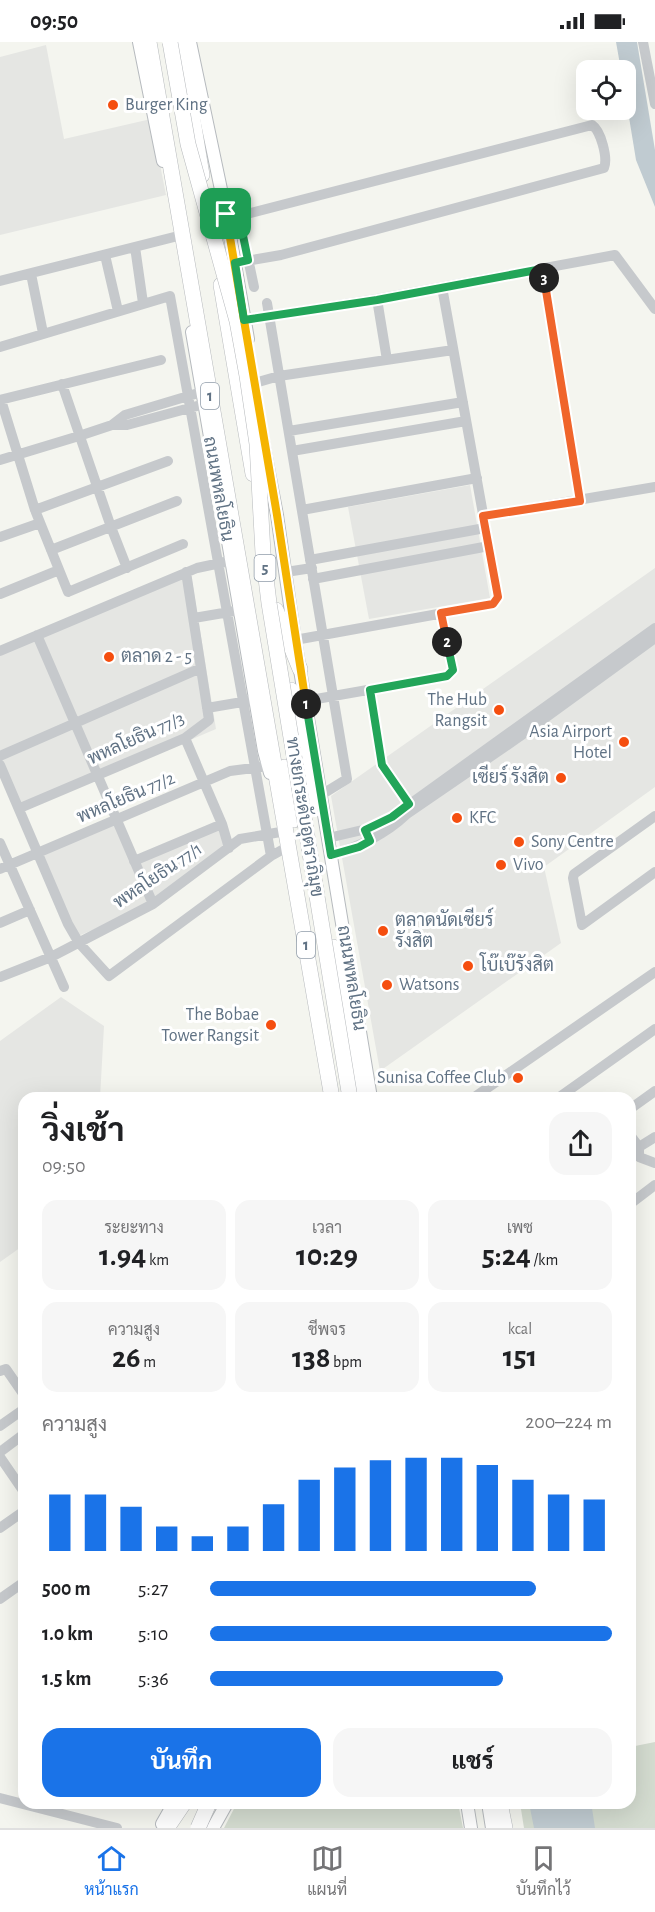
<!DOCTYPE html>
<html lang="th">
<head>
<meta charset="utf-8">
<style>
	:root { --surface:#fff; --page:#f6f6f6; --text:#202124; --muted:#757577; --line:#e0e0e0; --accent:#1a73e8 }
	body { margin:0; font-family:"Alegreya Sans",Sarabun,sans-serif; background:var(--page); color:var(--text); height:100vh; display:flex; flex-direction:column; font-size:22px; white-space:nowrap }
	* { box-sizing:border-box; margin:0 }
	p { font-size:20px; color:var(--muted) }
	.icon { flex:none; width:33px; height:33px; fill:none; stroke:currentColor; stroke-width:2; stroke-linecap:round; stroke-linejoin:round }
	.map { position:relative; flex:1; overflow:hidden }
	.drawer { position:absolute; left:18px; top:1050px; width:618px; height:717px; display:flex; flex-direction:column; background:var(--surface); border-radius:18px; box-shadow:0 6px 24px #0002 }
	.drawer>* { flex:none }
	.tools { position:absolute; left:576px; top:18px; display:grid; gap:12px }
	.tools a { display:grid; place-items:center; width:60px; height:60px; border-radius:12px; background:var(--surface); box-shadow:0 6px 24px #0002; font-size:30px }
	.pin { position:absolute; display:grid; place-items:center; width:51px; height:51px; color:#fff; margin:-26px; border-radius:12px; box-shadow:0 3px 9px #0006 }
	.km { position:absolute; width:30px; height:30px; margin:-15px; border-radius:50%; background:#222; color:#fff; font-size:16px; line-height:30px; text-align:center }
	.round { display:grid; place-items:center; flex:none; width:63px; height:63px; border-radius:18px; background:var(--page) }
	.headline { display:flex; align-items:center; justify-content:space-between; height:102px; padding:0 24px }
	h1 { font-size:33px; font-weight:700; line-height:45px }
	.figures { display:grid; grid-template-columns:repeat(3,1fr); gap:9px; height:102px; padding:6px 24px }
	.figures div { display:grid; align-content:center; border-radius:15px; background:var(--page); text-align:center }
	.figures b { font-size:30px; font-weight:700 }
	.figures small { font-size:16px; font-weight:400 }
	.figures p { font-size:16px }
	.chart { height:168px; padding:12px 24px }
	.chart p { display:flex; justify-content:space-between }
	.chart svg { width:100%; height:108px; margin-top:6px; stroke:var(--accent); stroke-width:6 }
	.primary-button { display:flex; gap:12px; margin-top:auto; padding:12px 24px }
	.primary-button a { flex:1; height:69px; border-radius:18px; background:var(--accent); color:#fff; font-size:24px; font-weight:700; line-height:69px; text-align:center }
	.primary-button a+a { background:var(--page); color:var(--text) }
	ul { padding:0 24px; list-style:none; font-size:20px }
	li { display:grid; grid-template-columns:96px 72px 1fr; align-items:center; height:45px }
	li i { height:15px; border-radius:8px; background:var(--accent) }
	.status { display:flex; justify-content:space-between; align-items:center; height:42px; padding:0 30px; background:var(--surface); direction:ltr }
	.status svg { height:16px; fill:currentColor }
	.menu { display:flex; justify-content:space-around; align-items:center; height:84px; border-top:2px solid var(--line); background:var(--surface); font-size:16px; color:var(--muted) }
	.menu a { display:grid; justify-items:center; gap:3px }
	.menu .on { color:var(--accent) }
	.map>svg:first-child { display:block }
	.built { fill:#e5e6e3 }
	.green { fill:#d4dcd0 }
	.water { fill:#c0cbd1 }
	.lines { fill:none; stroke-linecap:round; stroke-linejoin:round }
	.major-casing { stroke:#b6babe; stroke-width:14 }
	.highway-casing { stroke:#b7babd; stroke-width:16 }
	.minor { stroke:#c6c9cc; stroke-width:10 }
	.major { stroke:#fff; stroke-width:12 }
	.highway { stroke:#fff; stroke-width:15 }
	.highway-bridge-casing { stroke:#b7babd; stroke-width:16; stroke-linecap:butt }
	.highway-bridge { stroke:#fff; stroke-width:15 }
	.split-1-casing { stroke:#fff; stroke-width:12 }
	.split-2-casing { stroke:#fff; stroke-width:12 }
	.split-3-casing { stroke:#fff; stroke-width:12 }
	.split-4-casing { stroke:#fff; stroke-width:12 }
	.split-1 { stroke:#f5b400; stroke-width:8 }
	.split-2 { stroke:#22a559; stroke-width:8 }
	.split-3 { stroke:#f0652b; stroke-width:8 }
	.split-4 { stroke:#22a559; stroke-width:8 }
	.poi-dot { fill:#f54e0f; stroke:#fff; stroke-width:2 }
	.labels { text-anchor:middle; dominant-baseline:central; stroke-width:6; stroke-linejoin:round; paint-order:stroke }
	.shield { fill:#fff; stroke:#909ca9; stroke-width:1.5 }
	.shield-label { font-size:16px; font-weight:bold; fill:#607284 }
	.poi-label { font-size:18px; fill:#607284; stroke:#fff; text-anchor:start }
	.street-label { font-size:18px; fill:#607284; stroke:#fff }
</style>
</head>
<body>
<div class="status"><b>09:50</b><svg viewBox="0 0 49 12"><path d="M0 12V9h3v3zM5 12V6h3v6zM10 12V3h3v9zM15 12V0h3v12zM26 1h20v11H26zM47 4h2v5h-2z"/></svg></div>
<div class="map">
<svg width="655" height="1786" viewBox="0 0 655 1786">
	<rect width="100%" height="100%" fill="#f4f5ef"/>
	<path class="built" d="M 46,3 L 64,97 L 151,77 L 166,153 L 0,193 L 0,15 Z
		M 470,443 L 490,556 L 369,577 L 348,465 Z
		M 190,526 L 216,687 L 23,769 L 0,719 L 0,607 Z
		M 655,526 L 655,745 L 544,825 L 561,901 L 380,1029 L 331,754 Z
		M 115,782 L 132,824 L 218,787 L 225,804 L 139,868 L 76,895 L 41,813 Z
		M 61,955 L 104,984 L 100,1056 L 24,1056 L 24,1203 L 0,1220 L 0,999 Z"/>
	<path class="green" d="M 655,1700 L 655,1786 L 524,1786 L 520,1761 L 630,1761 L 630,1705 Z
		M 237,1761 L 458,1761 L 463,1786 L 224,1786 Z"/>
	<path class="water" d="M 616,0 L 637,0 L 655,108 L 655,165 L 636,118 L 626,57 L 626,28 L 621,28 Z
		M 563,1761 L 623,1761 L 592,1766 L 595,1786 L 534,1786 L 530,1766 Z"/>
	<g class="lines">
		<g class="major-casing">
			<path id="major" d="M 139,0 L 163,119
				M 190,0 L 227,176 L 248,297
				M 192,290 L 264,709 L 270,731
				M 262,394 L 277,473 L 295,598 L 371,1056
				M 467,1761 L 471,1786
				M 488,1761 L 492,1786
				M 162,1782 L 174,1761
				M 213,1786 L 227,1761"/>
		</g>
		<g class="highway-casing">
			<path id="highway" d="M 149,0 L 332,1056
				M 180,0 L 202,133
				M 221,243 L 253,432
				M 276,568 L 300,627
				M 291,648 L 310,766
				M 285,725 L 294,778
				M 333,905 L 359,1056
				M 500,1761 L 505,1786
				M 167,1786 L 184,1761"/>
		</g>
		<path class="minor" d="M 643,0 L 655,62
			M 235,155 L 254,245
			M 226,172 L 239,174 L 592,83 C 601,89 608,116 604,126 L 281,213 L 235,221
			M 135,205 L 143,261
			M 105,213 L 118,269
			M 542,227 L 580,459
			M 31,232 L 43,291
			M 0,239 L 178,194
			M 377,257 L 387,318
			M 267,261 L 347,737 L 321,753
			M 244,278 L 377,257 L 615,213 L 655,267
			M 0,305 L 170,254 L 271,814
			M 255,341 L 279,334 L 453,308
			M 62,342 L 111,485 L 127,526
			M 0,358 L 161,318
			M 1,358 L 35,468 L 68,550 L 183,502
			M 112,383 L 127,383 L 197,364
			M 289,389 L 463,360
			M 292,409 L 466,379
			M 0,418 L 79,394 L 112,383 L 125,373 L 195,352
			M 35,468 L 168,419
			M 302,468 L 477,436
			M 483,474 L 655,445
			M 0,495 L 40,481
			M 51,508 L 177,459
			M 310,518 L 485,486
			M 286,530 L 312,526
			M 313,537 L 489,504
			M 0,552 L 59,528
			M 194,576 L 235,569
			M 37,593 L 153,862
			M 295,598 L 493,562 L 498,555 L 442,245
			M 0,609 L 197,526 L 225,520
			M 370,648 L 382,723 L 409,762
			M 305,659 L 447,634 L 453,628 L 441,571
			M 207,666 L 248,659
			M 185,696 L 222,782 L 229,806
			M 0,714 L 201,626
			M 0,723 L 68,882 L 79,901 L 109,934 L 271,814 L 289,804
			M 20,766 L 185,696 L 209,678 L 186,530
			M 655,774 L 574,832 L 573,836 L 582,883 L 655,830
			M 328,796 L 371,786 L 392,775 L 655,586
			M 0,801 L 64,945
			M 331,813 C 360,804 385,793 407,772 L 519,695 L 655,596
			M 134,819 L 222,782
			M 0,827 L 230,729 L 261,725
			M 0,881 L 30,868
			M 0,935 L 51,915 L 153,862 L 240,797 L 286,789
			M 473,1056 L 655,930
			M 558,1056 L 655,987
			M 630,1067 L 655,1049
			M 630,1093 L 639,1105
			M 639,1115 L 639,1105 L 655,1095
			M 639,1115 L 655,1121
			M 630,1162 L 655,1143
			M 0,1329 L 6,1327 L 24,1353
			M 0,1384 L 24,1367
			M 0,1410 L 24,1392
			M 0,1415 L 24,1450
			M 0,1486 L 24,1469
			M 0,1557 L 24,1540
			M 0,1756 L 117,1786"/>
		<use href="#major" class="major"/>
		<use href="#highway" class="highway"/>
		<g class="highway-bridge-casing">
			<path id="highway-bridge" d="M 170,0 L 188,102 L 237,279 L 247,334 L 257,402 L 263,511 L 269,561 L 350,1056
				M 198,1786 L 209,1761"/>
		</g>
		<use href="#highway-bridge" class="highway-bridge"/>
	</g>
	<g class="lines">
		<g class="split-1-casing">
			<path id="split-1" d="M 226,172 L 277,473 L 306,662"/>
		</g>
		<g class="split-2-casing">
			<path id="split-2" d="M 306,662 L 331,813 L 359,805 L 370,799 L 365,788 L 392,775 L 409,762 L 382,723 L 370,648 L 447,634 L 453,628 L 447,600"/>
		</g>
		<g class="split-3-casing">
			<path id="split-3" d="M 447,600 L 441,571 L 493,562 L 498,555 L 483,474 L 580,459 L 544,236"/>
		</g>
		<g class="split-4-casing">
			<path id="split-4" d="M 226,172 L 239,174 L 248,218 L 235,221 L 244,278 L 377,258 L 542,227 L 544,236"/>
		</g>
		<use href="#split-1" class="split-1"/>
		<use href="#split-2" class="split-2"/>
		<use href="#split-3" class="split-3"/>
		<use href="#split-4" class="split-4"/>
	</g>
	<g class="poi-dot">
		<circle cx="113" cy="63" r="6"/>
		<circle cx="109" cy="615" r="6"/>
		<circle cx="499" cy="668" r="6"/>
		<circle cx="624" cy="700" r="6"/>
		<circle cx="561" cy="736" r="6"/>
		<circle cx="457" cy="776" r="6"/>
		<circle cx="519" cy="800" r="6"/>
		<circle cx="501" cy="823" r="6"/>
		<circle cx="383" cy="889" r="6"/>
		<circle cx="468" cy="924" r="6"/>
		<circle cx="387" cy="943" r="6"/>
		<circle cx="271" cy="983" r="6"/>
		<circle cx="518" cy="1036" r="6"/>
	</g>
	<g class="labels">
		<g class="shield">
			<rect x="201" y="341" width="18" height="26" rx="4.5"/>
			<rect x="254.5" y="513" width="21" height="26" rx="4.5"/>
			<rect x="297" y="890" width="18" height="26" rx="4.5"/>
		</g>
		<g class="shield-label">
			<text x="210" y="354">1</text>
			<text x="265" y="526">5</text>
			<text x="306" y="903">1</text>
		</g>
		<g class="poi-label">
			<text x="125" y="63">Burger King</text>
			<text x="121" y="615">ตลาด 2 - 5</text>
			<text x="487" y="658" text-anchor="end">The Hub<tspan x="487" dy="21">Rangsit</tspan></text>
			<text x="612" y="690" text-anchor="end">Asia Airport<tspan x="612" dy="21">Hotel</tspan></text>
			<text x="549" y="736" text-anchor="end">เซียร์ รังสิต</text>
			<text x="469" y="776">KFC</text>
			<text x="531" y="800">Sony Centre</text>
			<text x="513" y="823">Vivo</text>
			<text x="395" y="879">ตลาดนัดเซียร์<tspan x="395" dy="21">รังสิต</tspan></text>
			<text x="480" y="924">โบ๊เบ๊รังสิต</text>
			<text x="399" y="943">Watsons</text>
			<text x="259" y="973" text-anchor="end">The Bobae<tspan x="259" dy="21">Tower Rangsit</tspan></text>
			<text x="506" y="1036" text-anchor="end">Sunisa Coffee Club</text>
		</g>
		<g class="street-label">
			<text transform="translate(218 447) rotate(80)">ถนนพหลโยธิน</text>
			<text transform="translate(136 697) rotate(-24)">พหลโยธิน 77/3</text>
			<text transform="translate(126 756) rotate(-23)">พหลโยธิน 77/2</text>
			<text transform="translate(304 775) rotate(81)">ทางยกระดับอุตราภิมุข</text>
			<text transform="translate(158 834) rotate(-34)">พหลโยธิน 77/1</text>
			<text transform="translate(351 936) rotate(81)">ถนนพหลโยธิน</text>
		</g>
	</g>
</svg>
<div class="tools">
<a><svg class="icon" aria-label="locate" viewBox="0 0 24 24"><circle cx="12" cy="12" r="6"/><path d="M12 2v4M12 18v4M2 12h4M18 12h4"/></svg></a>
</div>
<div class="pin" style="left:226px;top:172px;background:#1e9e55"><svg class="icon" aria-label="arrive" viewBox="0 0 24 24"><path d="M6 21V4h12l-3 4 3 4H6"/></svg></div>
<b class="km" style="left:306px;top:662px">1</b>
<b class="km" style="left:447px;top:600px">2</b>
<b class="km" style="left:544px;top:236px">3</b>
<section class="drawer">
<div class="headline"><div><h1>วิ่งเช้า</h1><p>09:50</p></div><a class="round"><svg class="icon" aria-label="share" viewBox="0 0 24 24"><path d="M12 15V3M7 8l5-5 5 5M5 13v7h14v-7"/></svg></a></div>
<div class="figures">
<div><p>ระยะทาง</p><b>1.94<small> km</small></b></div>
<div><p>เวลา</p><b>10:29</b></div>
<div><p>เพซ</p><b>5:24<small> /km</small></b></div>
</div>
<div class="figures">
<div><p>ความสูง</p><b>26<small> m</small></b></div>
<div><p>ชีพจร</p><b>138<small> bpm</small></b></div>
<div><p>kcal</p><b>151</b></div>
</div>
<div class="chart"><p><span>ความสูง</span>200–224 m</p>
<svg viewBox="0 0 160 44" preserveAspectRatio="none"><path d="M5 44V21M15 44V21M25 44V26M35 44V34M45 44V38M55 44V34M65 44V25M75 44V15M85 44V10M95 44V7M105 44V6M115 44V6M125 44V9M135 44V15M145 44V21M155 44V23"/></svg>
</div>
<ul>
<li><b>500 m</b>5:27<i style="width:81%"></i></li>
<li><b>1.0 km</b>5:10<i style="width:100%"></i></li>
<li><b>1.5 km</b>5:36<i style="width:73%"></i></li>
</ul>
<div class="primary-button"><a>บันทึก</a><a>แชร์</a></div>
</section>
</div>
<nav class="menu">
<a class="on"><svg class="icon" aria-label="home" viewBox="0 0 24 24"><path d="M3 11l9-7 9 7M6 9v11h12V9"/></svg>หน้าแรก</a>
<a><svg class="icon" aria-label="map" viewBox="0 0 24 24"><path d="M3 6l6-2 6 2 6-2v14l-6 2-6-2-6 2zM9 4v14M15 6v14"/></svg>แผนที่</a>
<a><svg class="icon" aria-label="saved" viewBox="0 0 24 24"><path d="M7 4h10v16l-5-4-5 4z"/></svg>บันทึกไว้</a>
</nav>
</body>
</html>
